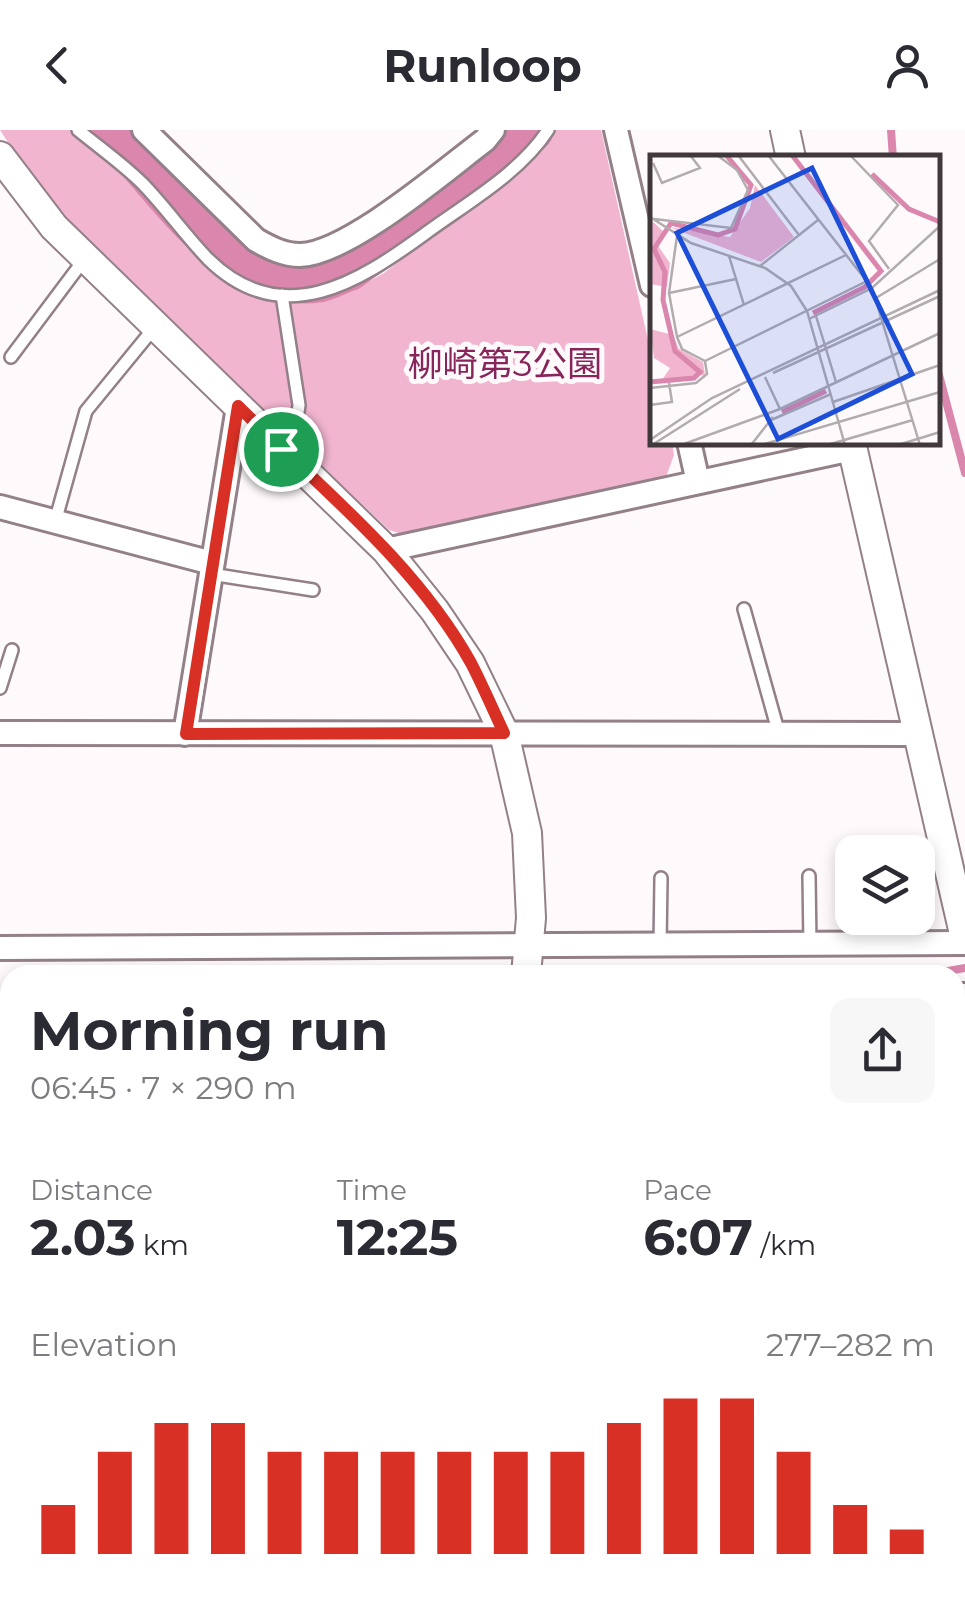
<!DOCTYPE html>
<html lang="en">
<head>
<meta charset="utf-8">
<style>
	:root { --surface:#fff; --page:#f7f7f7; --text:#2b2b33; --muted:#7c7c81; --accent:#d93025 }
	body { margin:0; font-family:Montserrat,"Noto Sans JP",sans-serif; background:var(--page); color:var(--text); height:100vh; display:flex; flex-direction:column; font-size:38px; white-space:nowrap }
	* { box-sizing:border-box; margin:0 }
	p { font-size:32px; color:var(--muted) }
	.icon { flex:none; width:55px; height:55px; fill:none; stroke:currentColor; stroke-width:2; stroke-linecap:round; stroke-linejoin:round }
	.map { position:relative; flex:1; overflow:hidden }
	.panel { position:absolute; left:0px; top:835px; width:965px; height:642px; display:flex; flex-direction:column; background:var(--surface); border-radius:30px 30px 0 0; box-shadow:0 5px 15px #0003 }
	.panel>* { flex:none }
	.buttons { position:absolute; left:835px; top:705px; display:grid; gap:20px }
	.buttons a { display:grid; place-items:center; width:100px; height:100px; border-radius:20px; background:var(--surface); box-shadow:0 5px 15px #0003; font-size:50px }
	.pin { position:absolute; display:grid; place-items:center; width:85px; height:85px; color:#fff; margin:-42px; border:5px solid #fff; border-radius:50%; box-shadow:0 2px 10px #0007 }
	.round { display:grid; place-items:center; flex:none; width:105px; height:105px; border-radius:20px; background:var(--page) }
	.headline { display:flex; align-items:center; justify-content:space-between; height:170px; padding:0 30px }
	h1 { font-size:55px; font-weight:700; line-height:75px }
	.stats { display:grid; grid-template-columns:repeat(3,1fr); gap:15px; height:170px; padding:10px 30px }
	.stats div { display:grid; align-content:center }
	.stats b { font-size:50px; font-weight:700 }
	.stats small { font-size:28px; font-weight:400 }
	.stats p { font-size:28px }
	.chart { height:280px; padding:20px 30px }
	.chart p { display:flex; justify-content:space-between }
	.chart svg { width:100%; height:180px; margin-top:10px; stroke:var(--accent); stroke-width:6 }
	header { display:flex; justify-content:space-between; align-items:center; height:130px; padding:0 30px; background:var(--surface); font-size:45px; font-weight:700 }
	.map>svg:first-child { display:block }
	.green { fill:#f2b5d0 }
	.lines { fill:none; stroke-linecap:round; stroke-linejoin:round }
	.stream { stroke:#da86ad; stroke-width:8 }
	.river { stroke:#da86ad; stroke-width:45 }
	.service-casing { stroke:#938088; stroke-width:16 }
	.minor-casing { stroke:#938088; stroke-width:28 }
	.tertiary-casing { stroke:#938088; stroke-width:32 }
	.service { stroke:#fff; stroke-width:11 }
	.minor { stroke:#fff; stroke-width:22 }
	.tertiary { stroke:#fff; stroke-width:28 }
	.route-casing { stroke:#fff; stroke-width:20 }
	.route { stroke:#d93025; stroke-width:12 }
	.labels { text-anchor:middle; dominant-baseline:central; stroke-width:10; stroke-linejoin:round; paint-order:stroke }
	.park-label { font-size:35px; fill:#87255b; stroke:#fefafc }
	.inset-river { fill:none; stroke:#da86ad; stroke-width:5 }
	.inset-road { fill:none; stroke:#b2acaf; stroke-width:2.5 }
	.view { fill:#1d4ed8; fill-opacity:0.15; stroke:#1d4ed8; stroke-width:5 }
	.inset-edge { fill:none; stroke:#40383b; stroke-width:5 }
</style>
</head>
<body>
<header><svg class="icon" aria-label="back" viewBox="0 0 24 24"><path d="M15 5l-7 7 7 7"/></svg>Runloop<svg class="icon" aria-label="person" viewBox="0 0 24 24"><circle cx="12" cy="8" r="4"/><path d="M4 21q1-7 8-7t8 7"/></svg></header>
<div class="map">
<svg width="965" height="1476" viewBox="0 0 965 1476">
	<rect width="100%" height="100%" fill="#fefafc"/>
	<path class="green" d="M 0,0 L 69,0 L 114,35 L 153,74 L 215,143 L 244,159 L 293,171 L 322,170 L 355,159 L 384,143 L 529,31 L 556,0 L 601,0 L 652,228 L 652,312 L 672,313 L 674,325 L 666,347 L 405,405 L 389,400 L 95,120 L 29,45 Z"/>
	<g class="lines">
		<path class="stream" d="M 891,0 L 893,28
			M 938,241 L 965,343
			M 560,845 L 762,845
			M 840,845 L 937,843 L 965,838
			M 0,1377 L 10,1372"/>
		<path class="river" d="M 108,0 L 122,11 C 172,65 234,162 319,150 C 328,148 339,142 348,139 L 497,30 L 531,0"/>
		<g class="service-casing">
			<path id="service" d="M 78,0 C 100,18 123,34 143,54 C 166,78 185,105 208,129 C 282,202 359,152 426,103 C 467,73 520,43 548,0
				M 11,227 L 86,127
				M 281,319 L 296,297 L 299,275 L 282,165
				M 55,392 L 86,281 L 154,198
				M 211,444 L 313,460
				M 744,479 L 779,604
				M 0,558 L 12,520
				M 809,746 L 810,815
				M 660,816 L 661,748
				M 112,1476 L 113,1468
				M 183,1476 L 184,1468
				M 263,1476 L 264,1468"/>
		</g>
		<g class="minor-casing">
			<path id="minor" d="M 144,0 L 256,110 C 270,118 284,125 300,125 C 348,124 445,40 485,10 L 493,0
				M 616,0 L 652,155
				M 689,312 L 698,352
				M 0,377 L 212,433
				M 386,420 L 852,319
				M 0,603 L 916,604
				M 185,604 L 238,277
				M 0,818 L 965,813
				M 955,866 L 965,865
				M 0,1294 L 10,1295
				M 955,1318 L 965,1318
				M 0,1353 L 10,1348
				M 831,1468 L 904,1476"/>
		</g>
		<g class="tertiary-casing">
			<path id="tertiary" d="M 785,0 L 791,28
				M 0,26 L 54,97 L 386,420 L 435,481 L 470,533 L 504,603 L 527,703 L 531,788 L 526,845
				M 851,312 L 965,808
				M 0,1052 L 10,1052
				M 955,1074 L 965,1017
				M 0,1079 L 10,1079
				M 955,1096 L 965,1096
				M 415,1476 L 417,1468
				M 884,1476 L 886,1468"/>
		</g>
		<use href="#service" class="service"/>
		<use href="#minor" class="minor"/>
		<use href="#tertiary" class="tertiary"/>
	</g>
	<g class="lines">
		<g class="route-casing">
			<path id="route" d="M 238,276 C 319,357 415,432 471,533 C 483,556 493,580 504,603 L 186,604 Z"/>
		</g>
		<use href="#route" class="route"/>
	</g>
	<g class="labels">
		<g class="park-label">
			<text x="505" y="233">柳崎第3公園</text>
		</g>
	</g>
	<g transform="translate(650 25)">
		<rect width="290" height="290" fill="#fefafc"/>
		<path d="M 105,30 L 144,82 L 111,107 L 19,72 L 80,82 L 100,53 ZM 0,64 L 15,78 L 6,88 L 20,108 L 17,132 L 0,129 ZM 0,174 L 23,180 L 29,194 L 53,207 L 55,220 L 12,225 L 20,213 L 4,203 Z" fill="#f2b5d0"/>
		<path class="inset-river" d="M 142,0 L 231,116 L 215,132 L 163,158M 222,19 L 259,54 L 290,67M 0,227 L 44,223 L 50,217 L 25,196 L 13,145 L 15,117 L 4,94 L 21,68 L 68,80 L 85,74 L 101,30 L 76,0M 132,257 L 176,236"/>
		<path class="inset-road" d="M 88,0 L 149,80M 118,0 L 222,133 L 270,290M 200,0 L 248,50 L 219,86 L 239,114M 3,8 L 12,28 L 50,13 L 40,0M 0,62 L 41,88 L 115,113 L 141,131 L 157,156 L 195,290M 4,64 L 81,73 L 98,35 L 87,15 L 67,0M 79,101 L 94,150M 110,111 L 168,65M 19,138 L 86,124M 226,143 L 290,104M 166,161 L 186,227M 159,164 L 222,133 L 290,71M 27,182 L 196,100M 55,206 L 217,126M 123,218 L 290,141M 115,222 L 130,254M 0,233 L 46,228 L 57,219 L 55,206 L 32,194 L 27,182 L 19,138 L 27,81M 183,247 L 290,210M 0,250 L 22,247 L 19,228M 121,265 L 181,239M 0,285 L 62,243 L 290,135M 34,289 L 130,254 L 290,178M 2,290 L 90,234M 101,290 L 123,262M 111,290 L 290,237M 177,290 L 263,265M 248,290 L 290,277"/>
		<path class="view" d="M 162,13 L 262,219 L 128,284 L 27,78 Z"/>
		<rect width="290" height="290" class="inset-edge"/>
	</g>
</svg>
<div class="buttons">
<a><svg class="icon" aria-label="layers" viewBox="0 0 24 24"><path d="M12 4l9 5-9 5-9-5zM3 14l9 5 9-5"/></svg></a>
</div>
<div class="pin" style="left:281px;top:319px;background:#1e9e55"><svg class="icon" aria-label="arrive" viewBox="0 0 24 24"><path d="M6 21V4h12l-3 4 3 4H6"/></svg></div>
<section class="panel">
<div class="headline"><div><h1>Morning run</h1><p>06:45 · 7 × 290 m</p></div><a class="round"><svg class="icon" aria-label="share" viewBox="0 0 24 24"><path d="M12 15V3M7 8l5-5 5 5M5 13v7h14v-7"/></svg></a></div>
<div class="stats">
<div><p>Distance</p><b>2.03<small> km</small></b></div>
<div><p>Time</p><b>12:25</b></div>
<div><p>Pace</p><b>6:07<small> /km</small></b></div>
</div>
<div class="chart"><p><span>Elevation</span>277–282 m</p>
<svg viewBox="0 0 160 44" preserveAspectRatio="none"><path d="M5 44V32M15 44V19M25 44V12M35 44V12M45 44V19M55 44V19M65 44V19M75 44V19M85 44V19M95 44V19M105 44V12M115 44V6M125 44V6M135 44V19M145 44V32M155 44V38"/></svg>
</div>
</section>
</div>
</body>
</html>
